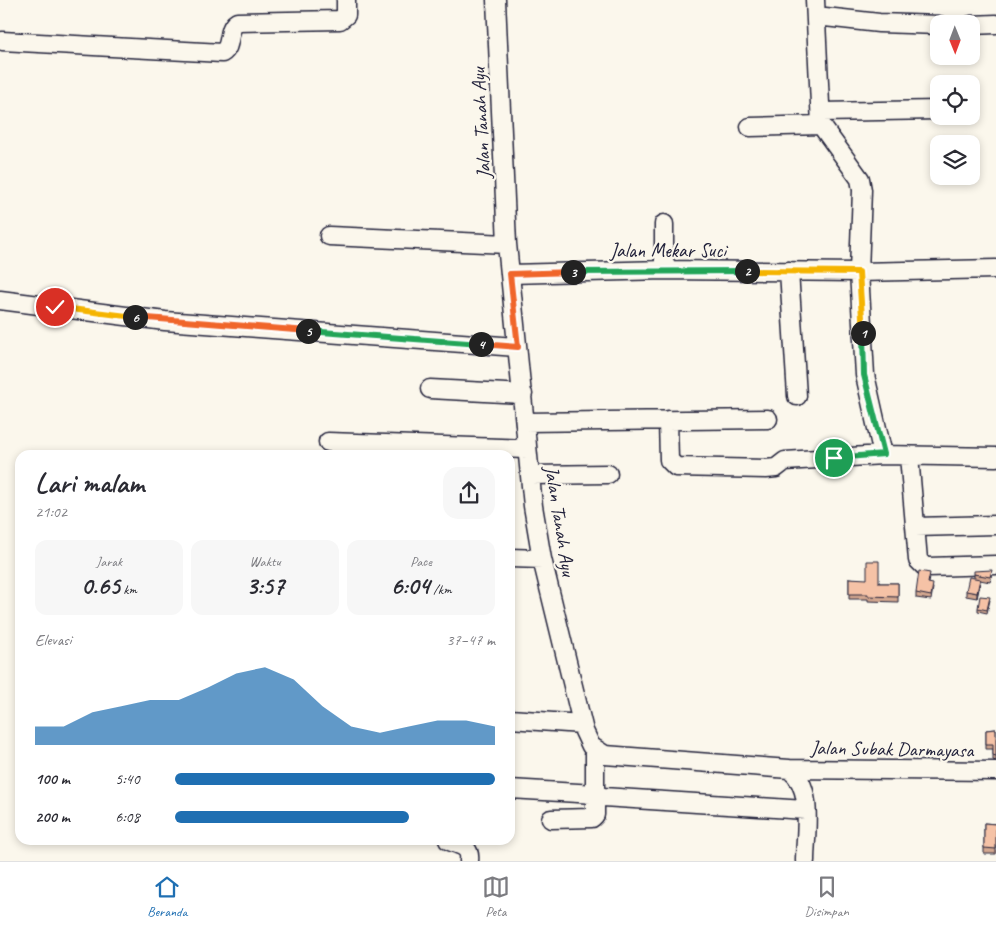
<!DOCTYPE html>
<html lang="id">
<head>
<meta charset="utf-8">
<style>
	:root { --surface:#fff; --page:#f7f7f7; --text:#2b2b33; --muted:#7c7c81; --line:#e1e1e2; --accent:#1f6fb2 }
	body { margin:0; font-family:Caveat,sans-serif; background:var(--page); color:var(--text); height:100vh; display:flex; flex-direction:column; font-size:19px; white-space:nowrap }
	* { box-sizing:border-box; margin:0 }
	p { font-size:16px; color:var(--muted) }
	.icon { flex:none; width:28px; height:28px; fill:none; stroke:currentColor; stroke-width:2; stroke-linecap:round; stroke-linejoin:round }
	.map { position:relative; flex:1; overflow:hidden }
	.drawer { position:absolute; left:15px; top:450px; width:500px; height:395px; display:flex; flex-direction:column; background:var(--surface); border-radius:15px; box-shadow:0 2px 8px #0003 }
	.drawer>* { flex:none }
	.needle { width:32px; rotate:179deg }
	.tools { position:absolute; left:930px; top:15px; display:grid; gap:10px }
	.tools a { display:grid; place-items:center; width:50px; height:50px; border-radius:10px; background:var(--surface); box-shadow:0 2px 8px #0003; font-size:25px }
	.pin { position:absolute; display:grid; place-items:center; width:42px; height:42px; color:#fff; margin:-21px; border:2px solid #fff; border-radius:50%; box-shadow:0 1px 5px #0007 }
	.km { position:absolute; width:25px; height:25px; margin:-12px; border-radius:50%; background:#222; color:#fff; font-size:14px; line-height:25px; text-align:center }
	.round { display:grid; place-items:center; flex:none; width:52px; height:52px; border-radius:15px; background:var(--page) }
	.headline { display:flex; align-items:center; justify-content:space-between; height:85px; padding:0 20px }
	h1 { font-size:28px; font-weight:800; line-height:38px }
	.figures { display:grid; grid-template-columns:repeat(3,1fr); gap:8px; height:85px; padding:5px 20px }
	.figures div { display:grid; align-content:center; border-radius:12px; background:var(--page); text-align:center }
	.figures b { font-size:25px; font-weight:800 }
	.figures small { font-size:14px; font-weight:400 }
	.figures p { font-size:14px }
	.chart { height:140px; padding:10px 20px }
	.chart p { display:flex; justify-content:space-between }
	.chart svg { width:100%; height:90px; margin-top:5px; fill:var(--accent); opacity:.7 }
	ul { padding:0 20px; list-style:none; font-size:16px }
	li { display:grid; grid-template-columns:80px 60px 1fr; align-items:center; height:38px }
	li i { height:12px; border-radius:6px; background:var(--accent) }
	.tab-bar { display:flex; justify-content:space-around; align-items:center; height:70px; border-top:1px solid var(--line); background:var(--surface); font-size:14px; color:var(--muted) }
	.tab-bar a { display:grid; justify-items:center; gap:2px }
	.tab-bar .current { color:var(--accent) }
	.map>svg:first-child { display:block }
	.lines { fill:none; stroke-linecap:round; stroke-linejoin:round }
	.minor-casing { stroke:#22223b; stroke-width:21 }
	.minor { stroke:#fbf7ec; stroke-width:18 }
	.wall { fill:#d3a78f; stroke:#22223b }
	.shaded-wall { fill:#ac8874; stroke:#22223b }
	.building { fill:#f5c2a6; stroke:#22223b }
	.split-1-casing { stroke:#fff; stroke-width:10 }
	.split-2-casing { stroke:#fff; stroke-width:10 }
	.split-3-casing { stroke:#fff; stroke-width:10 }
	.split-4-casing { stroke:#fff; stroke-width:10 }
	.split-5-casing { stroke:#fff; stroke-width:10 }
	.split-6-casing { stroke:#fff; stroke-width:10 }
	.split-7-casing { stroke:#fff; stroke-width:10 }
	.split-1 { stroke:#22a559; stroke-width:6 }
	.split-2 { stroke:#f5b400; stroke-width:6 }
	.split-3 { stroke:#22a559; stroke-width:6 }
	.split-4 { stroke:#f0652b; stroke-width:6 }
	.split-5 { stroke:#22a559; stroke-width:6 }
	.split-6 { stroke:#f0652b; stroke-width:6 }
	.split-7 { stroke:#f5b400; stroke-width:6 }
	.labels { text-anchor:middle; dominant-baseline:central; stroke-width:4.5; stroke-linejoin:round; paint-order:stroke }
	.street-label { font-size:20px; fill:#22223b; stroke:#fbf7ec }
</style>
</head>
<body>
<div class="map">
<svg width="996" height="861" viewBox="0 0 996 861">
	<rect width="100%" height="100%" fill="#fbf7ec"/>
	<filter id="ink" filterUnits="userSpaceOnUse"><feTurbulence type="fractalNoise" baseFrequency=".02" numOctaves="2"/><feDisplacementMap in="SourceGraphic" scale="10" xChannelSelector="R" yChannelSelector="G"/><feConvolveMatrix kernelMatrix="1 2 1 2 8 2 1 2 1" color-interpolation-filters="sRGB"/></filter>
	<g filter="url(#ink)">
		<g class="lines">
			<g class="minor-casing">
				<path id="minor" d="M 496,0 L 507,244 L 533,506 L 542,559 L 584,731 L 591,746 L 605,755 L 789,769 C 815,787 805,833 805,861
					M 816,16 L 879,23 L 939,25
					M 971,25 L 996,24
					M 2,41 L 222,53 C 233,47 226,29 237,22 L 340,20 L 346,15 L 346,0
					M 821,112 L 939,110
					M 821,125 L 860,179 L 862,190 L 859,272 L 865,375 L 883,455 L 996,457
					M 750,127 L 821,125 L 815,0
					M 664,224 L 664,270
					M 329,236 L 507,244
					M 789,271 L 797,396
					M 510,274 L 664,270 L 859,272 L 996,269
					M 0,300 L 165,321 L 517,347
					M 430,389 L 523,394
					M 668,420 L 669,460 L 676,467 L 766,469 L 776,468 L 785,461 L 883,455
					M 525,422 L 768,419
					M 328,442 L 527,449
					M 909,456 L 918,560 L 924,566 L 928,567 L 996,565
					M 530,475 L 608,474
					M 915,527 L 996,525
					M 510,558 L 542,559
					M 510,719 L 582,724
					M 595,750 L 595,794 L 603,797 L 805,810
					M 789,769 L 996,771
					M 510,789 L 595,794 L 595,815 L 592,818 L 551,819
					M 448,840 C 459,846 471,845 469,861"/>
			</g>
			<use href="#minor" class="minor"/>
		</g>
		<path class="wall" d="M 974,574 L 992,576 L 990,582 L 980,580 L 977,598 L 966,596 L 966,591 L 974,578 Z
			M 849,578 L 879,583 L 898,583 L 898,602 L 868,601 L 868,599 L 849,599 Z
			M 930,578 L 929,583 L 933,588 L 931,600 L 916,598 L 916,593 Z
			M 990,600 L 987,613 L 978,611 L 978,608 Z
			M 996,729 L 996,761 L 993,760 L 993,749 L 986,749 L 986,730 Z
			M 984,823 L 996,824 L 996,854 L 984,854 Z"/>
		<path class="shaded-wall" d="M 980,579 L 980,584 L 977,598 L 977,593 Z"/>
		<path class="building" d="M 867,561 L 879,561 L 879,583 L 898,583 L 898,597 L 868,596 L 868,594 L 849,594 L 849,578 L 867,579 Z
			M 992,570 L 990,577 L 974,574 L 974,571 Z
			M 919,571 L 930,573 L 928,583 L 933,584 L 931,596 L 916,593 Z
			M 969,577 L 980,579 L 977,593 L 966,591 Z
			M 980,596 L 990,597 L 987,610 L 978,608 Z
			M 996,729 L 996,756 L 993,755 L 993,744 L 986,744 L 986,730 Z
			M 984,823 L 996,824 L 996,849 L 984,848 Z"/>
	</g>
	<g class="lines" filter="url(#ink)">
		<g class="split-1-casing">
			<path id="split-1" d="M 834,458 L 884,454 L 864,375 L 863,333"/>
		</g>
		<g class="split-2-casing">
			<path id="split-2" d="M 747,271 L 859,272 L 863,333"/>
		</g>
		<g class="split-3-casing">
			<path id="split-3" d="M 573,272 L 747,271"/>
		</g>
		<g class="split-4-casing">
			<path id="split-4" d="M 481,344 L 518,347 L 510,274 L 573,272"/>
		</g>
		<g class="split-5-casing">
			<path id="split-5" d="M 308,331 L 481,344"/>
		</g>
		<g class="split-6-casing">
			<path id="split-6" d="M 135,317 L 308,331"/>
		</g>
		<g class="split-7-casing">
			<path id="split-7" d="M 55,307 L 135,317"/>
		</g>
		<use href="#split-1" class="split-1"/>
		<use href="#split-2" class="split-2"/>
		<use href="#split-3" class="split-3"/>
		<use href="#split-4" class="split-4"/>
		<use href="#split-5" class="split-5"/>
		<use href="#split-6" class="split-6"/>
		<use href="#split-7" class="split-7"/>
	</g>
	<g class="labels">
		<g class="street-label">
			<text transform="translate(481 123) rotate(-93)">Jalan Tanah Ayu</text>
			<text x="668" y="250">Jalan Mekar Suci</text>
			<text transform="translate(560 521) rotate(81)">Jalan Tanah Ayu</text>
			<text transform="translate(892 749) rotate(1)">Jalan Subak Darmayasa</text>
		</g>
	</g>
</svg>
<div class="tools">
<a><svg class="needle" viewBox="-14 -14 28 28"><path d="M0-13l5 13h-10z" fill="#e53935"/><path d="M0 13l5-13h-10z" fill="#7c7c81"/></svg></a>
<a><svg class="icon" aria-label="locate" viewBox="0 0 24 24"><circle cx="12" cy="12" r="6"/><path d="M12 2v4M12 18v4M2 12h4M18 12h4"/></svg></a>
<a><svg class="icon" aria-label="layers" viewBox="0 0 24 24"><path d="M12 4l9 5-9 5-9-5zM3 14l9 5 9-5"/></svg></a>
</div>
<div class="pin" style="left:834px;top:458px;background:#1e9e55"><svg class="icon" aria-label="arrive" viewBox="0 0 24 24"><path d="M6 21V4h12l-3 4 3 4H6"/></svg></div>
<div class="pin" style="left:55px;top:307px;background:#d93025"><svg class="icon" aria-label="check" viewBox="0 0 24 24"><path d="M5 12l5 5 9-10"/></svg></div>
<b class="km" style="left:863px;top:333px">1</b>
<b class="km" style="left:747px;top:271px">2</b>
<b class="km" style="left:573px;top:272px">3</b>
<b class="km" style="left:481px;top:344px">4</b>
<b class="km" style="left:308px;top:331px">5</b>
<b class="km" style="left:135px;top:317px">6</b>
<section class="drawer">
<div class="headline"><div><h1>Lari malam</h1><p>21:02</p></div><a class="round"><svg class="icon" aria-label="share" viewBox="0 0 24 24"><path d="M12 15V3M7 8l5-5 5 5M5 13v7h14v-7"/></svg></a></div>
<div class="figures">
<div><p>Jarak</p><b>0.65<small> km</small></b></div>
<div><p>Waktu</p><b>3:57</b></div>
<div><p>Pace</p><b>6:04<small> /km</small></b></div>
</div>
<div class="chart"><p><span>Elevasi</span>37–47 m</p>
<svg viewBox="0 0 160 44" preserveAspectRatio="none"><path d="M0 44V35L10 35L20 28L30 25L40 22L50 22L60 16L70 9L80 6L90 12L100 25L110 35L120 38L130 35L140 32L150 32L160 35V44z"/></svg>
</div>
<ul>
<li><b>100 m</b>5:40<i style="width:100%"></i></li>
<li><b>200 m</b>6:08<i style="width:73%"></i></li>
</ul>
</section>
</div>
<nav class="tab-bar">
<a class="current"><svg class="icon" aria-label="home" viewBox="0 0 24 24"><path d="M3 11l9-7 9 7M6 9v11h12V9"/></svg>Beranda</a>
<a><svg class="icon" aria-label="map" viewBox="0 0 24 24"><path d="M3 6l6-2 6 2 6-2v14l-6 2-6-2-6 2zM9 4v14M15 6v14"/></svg>Peta</a>
<a><svg class="icon" aria-label="saved" viewBox="0 0 24 24"><path d="M7 4h10v16l-5-4-5 4z"/></svg>Disimpan</a>
</nav>
</body>
</html>
